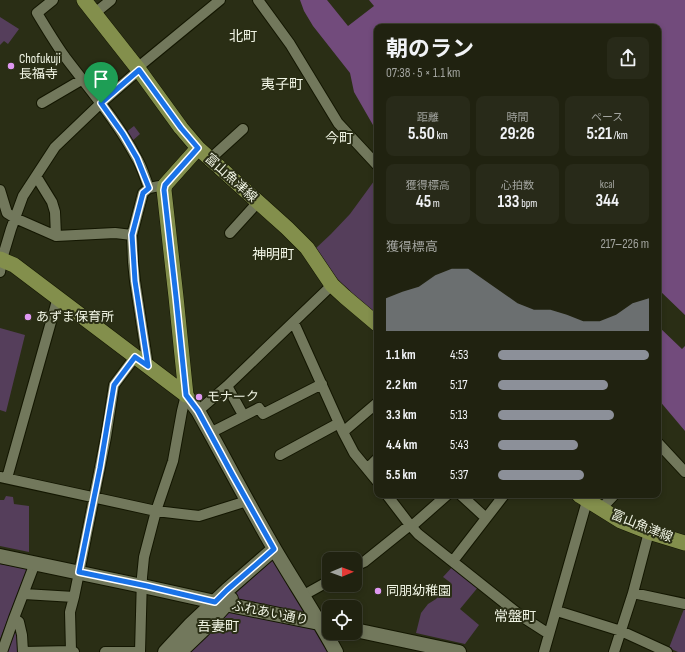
<!DOCTYPE html>
<html lang="ja">
<head>
<meta charset="utf-8">
<style>
	:root { --surface:#202210; --page:#282a19; --text:#f1f3f6; --muted:#a2a49f; --line:#3d3f30; --accent:#8c9099 }
	body { margin:0; font-family:"Sofia Sans Condensed","Noto Sans JP",sans-serif; background:var(--page); color:var(--text); height:100vh; display:flex; flex-direction:column; font-size:15px; white-space:nowrap }
	* { box-sizing:border-box; margin:0 }
	p { font-size:13px; color:var(--muted) }
	.icon { flex:none; width:22px; height:22px; fill:none; stroke:currentColor; stroke-width:2; stroke-linecap:round; stroke-linejoin:round }
	.map { position:relative; flex:1; overflow:hidden }
	.panel { position:absolute; left:374px; top:24px; width:287px; height:474px; display:flex; flex-direction:column; background:var(--surface); border-radius:8px; box-shadow:0 2px 6px #0003,0 0 0 1px var(--line) }
	.panel>* { flex:none }
	.needle { width:26px; rotate:89deg }
	.controls { position:absolute; left:322px; top:552px; display:grid; gap:8px }
	.controls a { display:grid; place-items:center; width:40px; height:40px; border-radius:8px; background:var(--surface); box-shadow:0 2px 6px #0003,0 0 0 1px var(--line); font-size:20px }
	.pin { position:absolute; display:grid; place-items:center; width:34px; height:34px; color:#fff; margin:-41px -17px; border-radius:50% 50% 50% 0; rotate:-45deg; box-shadow:0 0 4px #0007 }
	.pin .icon { rotate:45deg }
	.round { display:grid; place-items:center; flex:none; width:42px; height:42px; border-radius:8px; background:var(--page) }
	.summary { display:flex; align-items:center; justify-content:space-between; height:68px; padding:0 12px }
	h1 { font-size:22px; font-weight:700; line-height:30px }
	.metrics { display:grid; grid-template-columns:repeat(3,1fr); gap:6px; height:68px; padding:4px 12px }
	.metrics div { display:grid; align-content:center; border-radius:8px; background:var(--page); text-align:center }
	.metrics b { font-size:17px; font-weight:700 }
	.metrics small { font-size:11px; font-weight:400 }
	.metrics p { font-size:11px }
	.chart { height:112px; padding:8px 12px }
	.chart p { display:flex; justify-content:space-between }
	.chart svg { width:100%; height:72px; margin-top:4px; fill:var(--accent); opacity:.7 }
	ul { padding:0 12px; list-style:none; font-size:13px }
	li { display:grid; grid-template-columns:64px 48px 1fr; align-items:center; height:30px }
	li i { height:10px; border-radius:5px; background:var(--accent) }
	.map>svg:first-child { display:block }
	.green { fill:#553e5b }
	.water { fill:#724b7c }
	.pier { fill:#2a2e15 }
	.lines { fill:none; stroke-linecap:round; stroke-linejoin:round }
	.street-casing { stroke:#131601; stroke-width:12 }
	.secondary-casing { stroke:#131601; stroke-width:16 }
	.primary-casing { stroke:#131601; stroke-width:16 }
	.street { stroke:#72785c; stroke-width:10 }
	.secondary { stroke:#72785c; stroke-width:14 }
	.primary { stroke:#838f4c; stroke-width:15 }
	.route-casing { stroke:#fff; stroke-width:8 }
	.route { stroke:#1a73e8; stroke-width:5 }
	.poi-dot { fill:#df98f1; stroke:#2a2e15; stroke-width:1.5 }
	.labels { text-anchor:middle; dominant-baseline:central; stroke-width:4; stroke-linejoin:round; paint-order:stroke }
	.poi-label { font-size:13px; fill:#f0f4e4; stroke:#2a2e15; text-anchor:start }
	.street-label { font-size:13px; fill:#f0f4e4; stroke:#2a2e15 }
	.neighbourhood-label { font-size:14px; fill:#f0f4e4; stroke:#2a2e15 }
</style>
</head>
<body>
<div class="map">
<svg width="685" height="652" viewBox="0 0 685 652">
	<rect width="100%" height="100%" fill="#2a2e15"/>
	<path class="green" d="M 0,17 L 19,29 L 8,44 L 4,41 L 0,45 Z
		M 134,126 L 140,134 L 131,142 L 125,133 Z
		M 377,177 L 377,318 L 340,282 L 314,250 L 331,234 L 350,214 Z
		M 0,328 L 25,335 L 6,412 L 0,410 Z
		M 6,496 L 13,497 L 14,504 L 29,506 L 29,552 L 0,546 L 0,500 L 4,500 Z
		M 273,560 L 336,652 L 183,652 L 236,593 Z
		M 0,564 L 27,569 L 0,639 Z
		M 454,565 L 479,586 L 460,609 L 479,625 L 465,644 L 416,633 L 421,613 L 428,604 L 436,599 L 451,583 L 443,577 Z
		M 684,609 L 685,609 L 685,652 L 678,652 L 669,648 Z
		M 14,624 L 17,626 L 20,652 L 4,652 Z"/>
	<path class="water" d="M 300,0 L 685,0 L 685,431 L 658,399 L 658,27 L 377,27 L 377,132 L 354,92 L 350,73 L 313,26 L 304,11 Z"/>
	<path class="pier" d="M 327,0 L 369,0 L 374,6 L 348,26 Z
		M 658,289 L 685,315 L 685,346 L 682,349 L 658,326 Z"/>
	<g class="lines">
		<g class="street-casing">
			<path id="street" d="M 53,0 L 37,13 C 46,28 55,43 65,57 C 90,90 117,121 136,157 C 142,166 145,178 149,188 L 165,185
				M 258,0 L 290,44 L 338,123 L 377,165
				M 95,13 L 111,0
				M 42,103 L 83,79
				M 210,159 L 243,129
				M 36,176 L 52,202 L 55,212 L 56,236 L 115,233 L 132,235
				M 0,190 L 7,213 L 15,218 L 56,236
				M 230,233 L 258,202
				M 0,272 L 2,259 L 11,229 L 23,196 L 55,147 L 101,103 L 139,70 L 142,64 L 220,0
				M 294,323 L 343,432 L 354,453 L 377,481
				M 148,366 L 135,281 L 133,262 L 132,235 L 143,193 L 149,188
				M 227,386 L 242,413
				M 198,411 L 227,386 L 332,285
				M 343,432 L 377,403
				M 210,433 L 259,408 L 263,414 L 322,384
				M 658,443 L 685,472
				M 280,455 L 339,423
				M 367,469 L 377,459
				M 0,477 L 156,511 L 190,515 L 199,516 L 247,501
				M 7,478 L 58,297
				M 387,495 L 410,525 L 418,534 L 521,616 L 549,634
				M 461,495 L 486,518
				M 601,509 L 614,495
				M 453,561 L 504,495
				M 35,563 L 14,618 L 19,622 L 22,635 L 23,652 L 71,651
				M 355,566 L 364,562 L 410,525 L 413,525 L 447,495
				M 633,593 L 685,604
				M 24,594 L 74,597 L 82,558 L 106,437 L 114,385 L 135,357
				M 302,596 L 329,581
				M 74,597 L 70,612 L 71,651 L 74,652
				M 557,611 L 621,631 L 667,652
				M 2,652 L 14,618
				M 105,652 L 140,652
				M 140,652 L 142,577 L 144,557 L 156,511 L 173,461 L 182,411 L 186,395
				M 544,652 L 587,501
				M 614,652 L 633,593 L 649,532"/>
		</g>
		<g class="secondary-casing">
			<path id="secondary" d="M 186,395 L 198,411 C 224,457 248,504 275,550 C 295,584 317,617 336,652
				M 0,556 L 147,587 L 215,602 L 329,625
				M 355,630 L 459,652
				M 165,652 L 191,624 L 227,590 L 274,549
				M 180,652 L 203,630 L 231,599"/>
		</g>
		<g class="primary-casing">
			<path id="primary" d="M 84,0 L 139,70 L 181,128 L 198,148 L 287,228 L 307,248 L 332,285 L 345,297 L 377,324
				M 0,259 L 14,265 L 186,395
				M 186,395 L 176,297 L 164,190 L 165,185 L 198,148
				M 579,495 L 621,521 L 649,532 L 685,543"/>
		</g>
		<use href="#street" class="street"/>
		<use href="#secondary" class="secondary"/>
		<use href="#primary" class="primary"/>
	</g>
	<g class="lines">
		<g class="route-casing">
			<path id="route" d="M 139,70 L 181,128 L 198,148 L 165,185 L 164,190 L 176,297 L 186,395 L 198,411 L 232,474 L 274,549 L 227,590 L 215,602 L 147,586 L 79,572 L 100,468 L 114,385 L 135,357 L 148,366 L 135,281 L 132,235 L 143,193 L 149,188 L 137,158 L 123,134 L 101,103 Z"/>
		</g>
		<use href="#route" class="route"/>
	</g>
	<g class="poi-dot">
		<circle cx="11" cy="66" r="4"/>
		<circle cx="28" cy="317" r="4"/>
		<circle cx="199" cy="397" r="4"/>
		<circle cx="378" cy="591" r="4"/>
	</g>
	<g class="labels">
		<g class="poi-label">
			<text x="19" y="59">Chofukuji<tspan x="19" dy="15">長福寺</tspan></text>
			<text x="36" y="317">あずま保育所</text>
			<text x="207" y="397">モナーク</text>
			<text x="386" y="591">同朋幼稚園</text>
		</g>
		<g class="street-label">
			<text transform="translate(231 178) rotate(42)">富山魚津線</text>
			<text transform="translate(642 526) rotate(22)">富山魚津線</text>
			<text transform="translate(270 613) rotate(11)">ふれあい通り</text>
		</g>
		<g class="neighbourhood-label">
			<text x="243" y="36">北町</text>
			<text x="282" y="84">夷子町</text>
			<text x="339" y="138">今町</text>
			<text x="273" y="254">神明町</text>
			<text x="515" y="616">常盤町</text>
			<text x="218" y="626">吾妻町</text>
		</g>
	</g>
</svg>
<div class="controls">
<a><svg class="needle" viewBox="-14 -14 28 28"><path d="M0-13l5 13h-10z" fill="#e53935"/><path d="M0 13l5-13h-10z" fill="#a2a49f"/></svg></a>
<a><svg class="icon" aria-label="locate" viewBox="0 0 24 24"><circle cx="12" cy="12" r="6"/><path d="M12 2v4M12 18v4M2 12h4M18 12h4"/></svg></a>
</div>
<div class="pin" style="left:101px;top:103px;background:#1e9e55"><svg class="icon" aria-label="arrive" viewBox="0 0 24 24"><path d="M6 21V4h12l-3 4 3 4H6"/></svg></div>
<section class="panel">
<div class="summary"><div><h1>朝のラン</h1><p>07:38 · 5 × 1.1 km</p></div><a class="round"><svg class="icon" aria-label="share" viewBox="0 0 24 24"><path d="M12 15V3M7 8l5-5 5 5M5 13v7h14v-7"/></svg></a></div>
<div class="metrics">
<div><p>距離</p><b>5.50<small> km</small></b></div>
<div><p>時間</p><b>29:26</b></div>
<div><p>ペース</p><b>5:21<small> /km</small></b></div>
</div>
<div class="metrics">
<div><p>獲得標高</p><b>45<small> m</small></b></div>
<div><p>心拍数</p><b>133<small> bpm</small></b></div>
<div><p>kcal</p><b>344</b></div>
</div>
<div class="chart"><p><span>獲得標高</span>217–226 m</p>
<svg viewBox="0 0 160 44" preserveAspectRatio="none"><path d="M0 44V24L10 20L20 17L30 10L40 6L50 6L60 13L70 20L80 27L90 31L100 31L110 34L120 38L130 38L140 34L150 27L160 24V44z"/></svg>
</div>
<ul>
<li><b>1.1 km</b>4:53<i style="width:100%"></i></li>
<li><b>2.2 km</b>5:17<i style="width:73%"></i></li>
<li><b>3.3 km</b>5:13<i style="width:77%"></i></li>
<li><b>4.4 km</b>5:43<i style="width:53%"></i></li>
<li><b>5.5 km</b>5:37<i style="width:57%"></i></li>
</ul>
</section>
</div>
</body>
</html>
